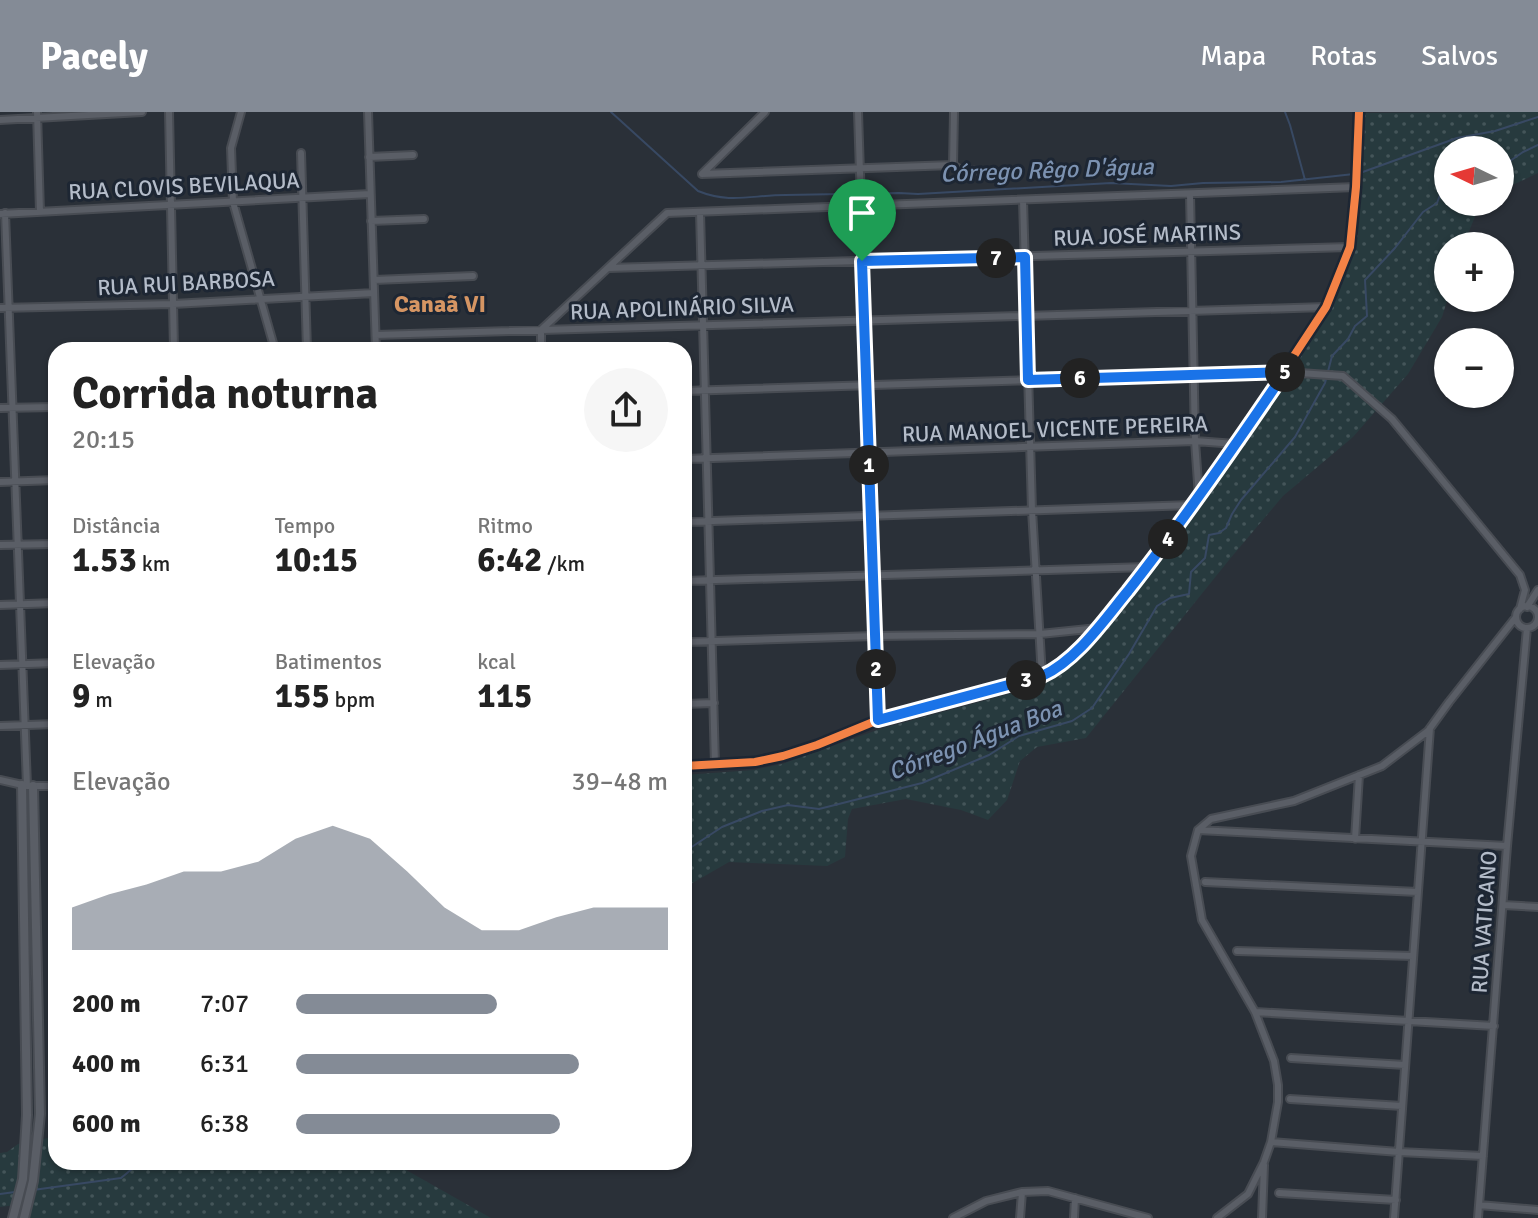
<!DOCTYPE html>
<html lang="pt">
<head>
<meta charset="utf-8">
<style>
	:root { --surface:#fff; --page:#f6f6f6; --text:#222; --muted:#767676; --accent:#848b96 }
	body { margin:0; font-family:Signika,sans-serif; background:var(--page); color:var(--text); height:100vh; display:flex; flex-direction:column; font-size:30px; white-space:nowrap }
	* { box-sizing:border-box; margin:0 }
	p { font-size:26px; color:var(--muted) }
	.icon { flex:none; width:44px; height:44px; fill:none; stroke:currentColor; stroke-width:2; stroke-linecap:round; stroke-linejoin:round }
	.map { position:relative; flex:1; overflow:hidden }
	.details { position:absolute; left:48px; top:230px; width:644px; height:828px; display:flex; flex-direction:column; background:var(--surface); border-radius:24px; box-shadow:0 2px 6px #0004 }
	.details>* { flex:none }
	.needle { width:52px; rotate:275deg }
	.controls { position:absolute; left:1434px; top:24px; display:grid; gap:16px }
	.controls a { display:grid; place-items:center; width:80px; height:80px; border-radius:50%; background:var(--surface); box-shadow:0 2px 6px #0004; font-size:40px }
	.pin { position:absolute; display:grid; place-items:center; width:68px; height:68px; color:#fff; margin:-82px -34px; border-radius:50% 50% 50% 0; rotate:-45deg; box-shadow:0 0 8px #0007 }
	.pin .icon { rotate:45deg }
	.km { position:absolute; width:40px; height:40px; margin:-20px; border-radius:50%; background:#222; color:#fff; font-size:22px; line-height:40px; text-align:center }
	.round { display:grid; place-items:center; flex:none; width:84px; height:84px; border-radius:42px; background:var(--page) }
	.head { display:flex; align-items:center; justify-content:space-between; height:136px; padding:0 24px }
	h1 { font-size:44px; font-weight:800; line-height:60px }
	.metrics { display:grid; grid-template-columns:repeat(3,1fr); gap:12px; height:136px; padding:8px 24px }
	.metrics div { display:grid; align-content:center }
	.metrics b { font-size:34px; font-weight:800 }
	.metrics small { font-size:22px; font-weight:400 }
	.metrics p { font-size:22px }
	.chart { height:224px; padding:16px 24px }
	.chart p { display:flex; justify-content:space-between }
	.chart svg { width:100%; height:144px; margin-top:8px; fill:var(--accent); opacity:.7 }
	ul { padding:0 24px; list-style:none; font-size:26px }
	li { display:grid; grid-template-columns:128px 96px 1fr; align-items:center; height:60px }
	li i { height:20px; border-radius:10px; background:var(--accent) }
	header { display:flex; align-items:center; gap:48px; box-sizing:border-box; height:112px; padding:0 40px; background:var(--accent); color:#fff }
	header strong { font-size:38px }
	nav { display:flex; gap:44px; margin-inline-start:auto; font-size:28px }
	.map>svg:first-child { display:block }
	.park { fill:url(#park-dots) }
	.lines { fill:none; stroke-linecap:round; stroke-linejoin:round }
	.stream { stroke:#384963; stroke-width:2 }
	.minor-casing { stroke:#484c53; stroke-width:10 }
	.tertiary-casing { stroke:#484c53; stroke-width:12 }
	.minor { stroke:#5a5e66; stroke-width:6 }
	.tertiary { stroke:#5a5e66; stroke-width:8 }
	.cycleway-casing { stroke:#1d2633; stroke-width:13 }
	.cycleway { stroke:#f48246; stroke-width:8 }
	.route-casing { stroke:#fff; stroke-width:16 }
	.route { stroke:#1a73e8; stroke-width:10 }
	.labels { text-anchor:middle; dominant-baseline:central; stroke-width:6; stroke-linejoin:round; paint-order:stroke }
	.street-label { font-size:22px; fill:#b4bcc9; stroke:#1d2633 }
	.water-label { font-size:24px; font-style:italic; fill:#7c92b1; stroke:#1d2633 }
	.neighbourhood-label { font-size:24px; font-weight:bold; fill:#d59563; stroke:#1d2633 }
</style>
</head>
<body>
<header>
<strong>Pacely</strong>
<nav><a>Mapa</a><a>Rotas</a><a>Salvos</a></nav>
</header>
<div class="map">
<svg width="1538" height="1106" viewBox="0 0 1538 1106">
	<defs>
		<pattern id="park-dots" width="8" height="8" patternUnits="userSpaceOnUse" patternTransform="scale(2)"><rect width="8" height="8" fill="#273a3e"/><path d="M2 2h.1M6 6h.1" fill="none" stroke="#445559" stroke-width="1.8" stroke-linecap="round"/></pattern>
	</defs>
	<rect width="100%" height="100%" fill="#2a3038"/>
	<path class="park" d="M 1538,0 L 1538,61 L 1500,79 L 1500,38 L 1448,38 L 1448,90 L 1481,90 L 1463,134 L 1448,134 L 1448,186 L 1442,205 L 1408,262 L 1353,325 L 1283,384 L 1229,448 L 1086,626 L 1037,635 L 1020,649 L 1007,688 L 988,708 L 961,698 L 906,687 L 852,697 L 848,707 L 845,745 L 827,754 L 729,750 L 684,776 L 684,663 L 754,658 L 782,652 L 880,617 L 1038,574 L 1055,564 L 1072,551 L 1102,522 L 1152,461 L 1201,395 L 1245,332 L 1331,196 L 1353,135 L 1364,1 Z
		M 56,1008 L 56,1050 L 392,1050 L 491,1106 L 26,1106 L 17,1093 L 0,1095 L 0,1041 L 7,1040 L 18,1032 L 48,1026 L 53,1010 Z"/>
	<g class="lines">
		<path class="stream" d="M 611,0 L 698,79 C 730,92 752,83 785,83 C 823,82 861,82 899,81 L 918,82 L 1111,71 L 1171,74 L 1203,71 L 1281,70 L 1354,62
			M 1285,0 L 1290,13 L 1305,68
			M 1500,56 L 1523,40 L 1538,33
			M 1360,61 L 1457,26 L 1495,19 L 1538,5
			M 684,740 L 722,715 L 762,699 L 788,693 L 819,697 L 922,671 L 989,643 L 1019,624 L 1072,609 L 1092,596 L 1129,542 L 1157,494 L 1170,486 L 1189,482 L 1191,460 L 1205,446 L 1209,423 L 1219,421 L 1226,416 L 1232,402 L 1241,388 L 1295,325 L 1325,271 L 1332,244 L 1348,227 L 1355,214 L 1367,204 L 1365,168 L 1395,136 L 1423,100 L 1437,91 L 1442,78 L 1448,77
			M 33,1078 L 121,1066 L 138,1052 L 181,1050
			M 0,1082 L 15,1080"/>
		<g class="minor-casing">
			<path id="minor" d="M 37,0 L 40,100
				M 169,0 L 174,238
				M 241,0 L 231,36 L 233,90 L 275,238
				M 368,0 L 376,238
				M 858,0 L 878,608
				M 0,8 L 142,0
				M 301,41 L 307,238
				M 369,45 L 413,43
				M 953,53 L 954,0
				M 953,53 L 961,58 L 979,59
				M 702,62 L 953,53
				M 702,62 L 765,0
				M 1190,82 L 1195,329 L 1199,385
				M 1023,88 L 1032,398 L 1042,564
				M 700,100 L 715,653
				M 5,101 L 27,674
				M 0,102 L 370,82
				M 371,109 L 424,107
				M 608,156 L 1350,135
				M 374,168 L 473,164
				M 0,196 L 173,192 L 374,181
				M 376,223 L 1326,195
				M 541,238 L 541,218 L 667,101 L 1356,75
				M 684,279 L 1285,260 L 1343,264 L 1392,307 L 1520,463 L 1525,478 L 1520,497
				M 0,296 L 56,295
				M 684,347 L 1195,329 L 1236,332
				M 0,370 L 56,368
				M 684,410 L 1192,393
				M 0,433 L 56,432
				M 684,469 L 1147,455
				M 0,493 L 56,491
				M1516 505a11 11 0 1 1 22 0a11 11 0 1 1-22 0Z
				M 1527,495 L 1538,478
				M 684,530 L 875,524 L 1040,522 L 1098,516
				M 0,553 L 56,551
				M 684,592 L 714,591
				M 0,614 L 56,612
				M 684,654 L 755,650 L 783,644 L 817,633 L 878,608 L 1042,564 L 1055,558 L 1098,516 L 1147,455 L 1236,332 L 1326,195 L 1350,135 L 1356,75 L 1359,0
				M 0,668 L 27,674 L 56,674
				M 1198,718 L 1507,734
				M 1355,727 L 1359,663
				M 1205,770 L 1418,780
				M 1503,793 L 1538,795
				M 1237,839 L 1413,844
				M 1255,900 L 1494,914
				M 1291,946 L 1405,953
				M 1290,987 L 1402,994
				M 1271,1030 L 1399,1040 L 1483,1044
				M 1279,1081 L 1396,1088
				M 1479,1093 L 1538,1098
				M 953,1106 L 986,1089 L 1022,1080 L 1048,1079 L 1148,1106
				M 1020,1106 L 1022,1080
				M 1074,1106 L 1075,1086
				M 1217,1106 L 1248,1082 L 1264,1050 L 1271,1030 L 1278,990 L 1278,973 L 1274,949 L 1255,900 L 1202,808 L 1191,744 L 1198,718 L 1211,707 L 1294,689 L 1382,654 L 1428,619 L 1449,590 L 1516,505
				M 1262,1106 L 1264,1053
				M 1394,1106 L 1430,616
				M 1478,1106 L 1507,734 L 1527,516"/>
		</g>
		<g class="tertiary-casing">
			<path id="tertiary" d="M 13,1106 L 23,1067 L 27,1003 L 22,673
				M 24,1106 L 33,1069 L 40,1002 L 33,674"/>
		</g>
		<use href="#minor" class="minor"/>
		<use href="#tertiary" class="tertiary"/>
		<g class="cycleway-casing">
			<path id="cycleway" d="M 684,654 L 755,650 L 783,644 L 817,633 L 878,608 L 1042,564 L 1055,558 L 1098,516 L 1147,455 L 1236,332 L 1326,195 L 1350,135 L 1356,75 L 1359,0"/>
		</g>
		<use href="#cycleway" class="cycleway"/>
	</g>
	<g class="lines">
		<g class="route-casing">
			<path id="route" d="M 1025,145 L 1028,268 L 1285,260 C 1235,334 1184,408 1128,479 C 1104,508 1077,548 1042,564 L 878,608 L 862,149 Z"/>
		</g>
		<use href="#route" class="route"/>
	</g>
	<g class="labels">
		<g class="street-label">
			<text transform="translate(184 74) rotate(-3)">RUA CLOVIS BEVILAQUA</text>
			<text transform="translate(1147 123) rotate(-2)">RUA JOSÉ MARTINS</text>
			<text transform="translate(186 171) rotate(-3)">RUA RUI BARBOSA</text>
			<text transform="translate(682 196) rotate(-2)">RUA APOLINÁRIO SILVA</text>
			<text transform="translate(1055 317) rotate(-2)">RUA MANOEL VICENTE PEREIRA</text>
			<text transform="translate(1484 810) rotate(-86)">RUA VATICANO</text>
		</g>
		<g class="water-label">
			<text transform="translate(1047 58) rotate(-2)">Córrego Rêgo D'água</text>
			<text transform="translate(975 628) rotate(-21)">Córrego Água Boa</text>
		</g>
		<g class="neighbourhood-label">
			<text x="440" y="192">Canaã VI</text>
		</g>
	</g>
</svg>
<div class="controls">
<a><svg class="needle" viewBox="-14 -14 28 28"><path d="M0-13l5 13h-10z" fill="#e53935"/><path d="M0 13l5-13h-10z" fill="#767676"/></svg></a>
<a>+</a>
<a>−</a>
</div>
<div class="pin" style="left:862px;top:149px;background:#1e9e55"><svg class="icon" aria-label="arrive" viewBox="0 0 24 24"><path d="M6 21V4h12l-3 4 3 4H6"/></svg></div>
<b class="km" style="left:869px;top:353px">1</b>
<b class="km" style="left:876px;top:557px">2</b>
<b class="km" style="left:1026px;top:568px">3</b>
<b class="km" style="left:1168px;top:427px">4</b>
<b class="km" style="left:1285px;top:260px">5</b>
<b class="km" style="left:1080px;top:266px">6</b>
<b class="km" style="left:996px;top:146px">7</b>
<section class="details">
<div class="head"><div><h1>Corrida noturna</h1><p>20:15</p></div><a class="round"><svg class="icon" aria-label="share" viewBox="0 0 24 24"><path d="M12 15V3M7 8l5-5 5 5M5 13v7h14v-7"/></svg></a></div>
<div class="metrics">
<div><p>Distância</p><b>1.53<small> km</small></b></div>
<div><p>Tempo</p><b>10:15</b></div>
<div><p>Ritmo</p><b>6:42<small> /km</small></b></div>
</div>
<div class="metrics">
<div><p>Elevação</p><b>9<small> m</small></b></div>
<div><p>Batimentos</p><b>155<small> bpm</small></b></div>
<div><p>kcal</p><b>115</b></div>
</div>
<div class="chart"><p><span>Elevação</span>39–48 m</p>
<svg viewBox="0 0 160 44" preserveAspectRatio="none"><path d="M0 44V31L10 27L20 24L30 20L40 20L50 17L60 10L70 6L80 10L90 20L100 31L110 38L120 38L130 34L140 31L150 31L160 31V44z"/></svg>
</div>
<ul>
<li><b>200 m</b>7:07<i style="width:54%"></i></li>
<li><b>400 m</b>6:31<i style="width:76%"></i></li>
<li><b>600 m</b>6:38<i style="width:71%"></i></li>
</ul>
</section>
</div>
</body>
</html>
